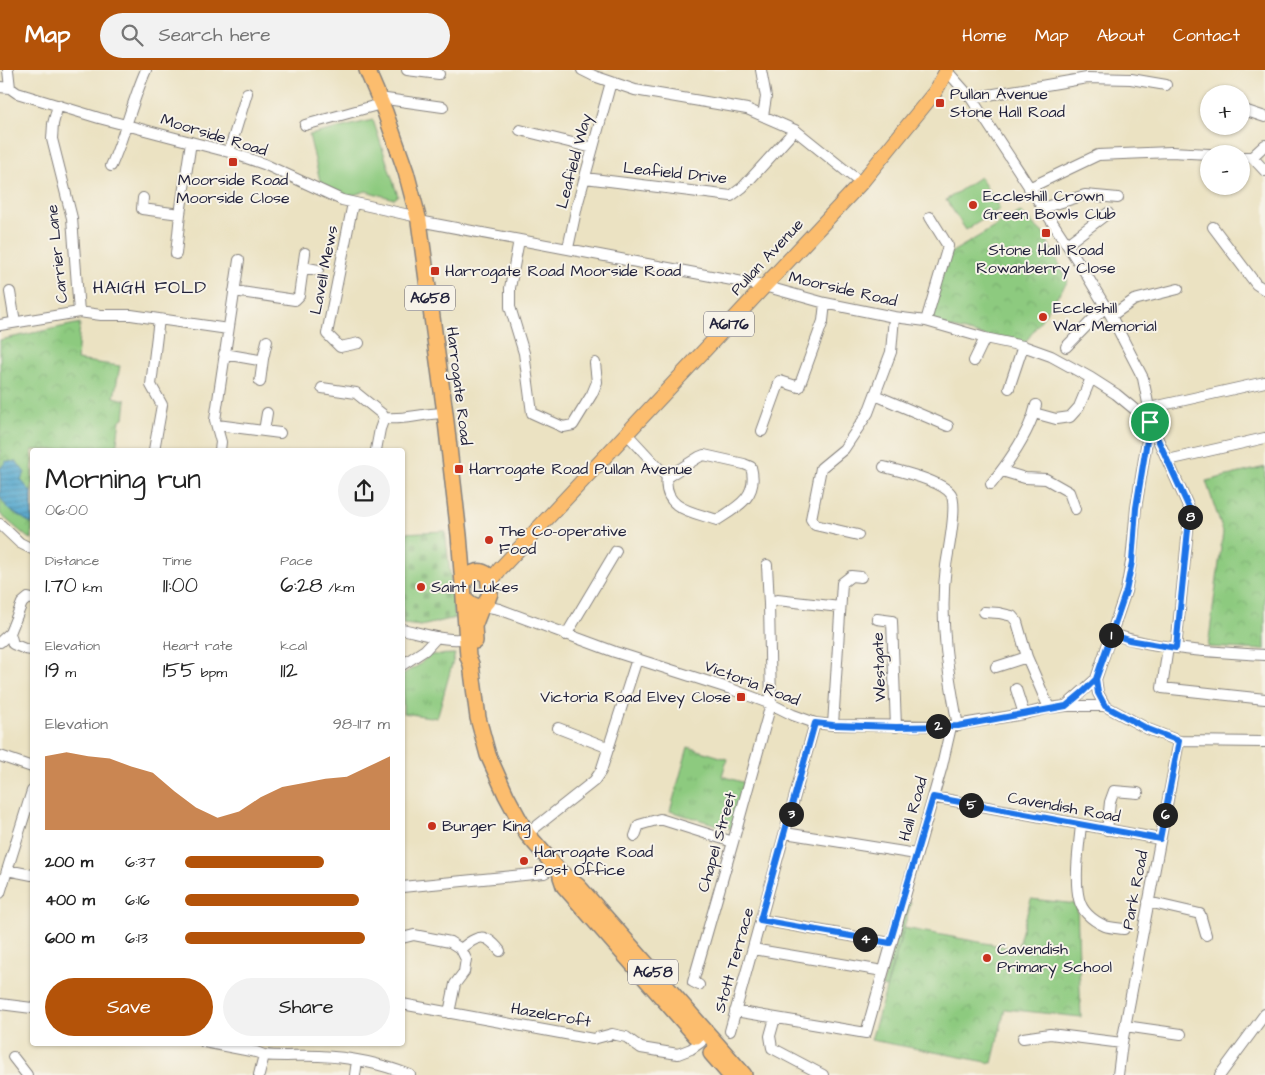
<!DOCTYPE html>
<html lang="en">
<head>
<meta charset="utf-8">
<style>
	:root { --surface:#fff; --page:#f2f2f2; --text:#222; --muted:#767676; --accent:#b45309 }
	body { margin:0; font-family:"Architects Daughter",sans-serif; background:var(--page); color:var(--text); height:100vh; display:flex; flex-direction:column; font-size:19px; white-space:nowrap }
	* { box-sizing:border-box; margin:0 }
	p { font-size:16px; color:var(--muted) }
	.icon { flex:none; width:28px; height:28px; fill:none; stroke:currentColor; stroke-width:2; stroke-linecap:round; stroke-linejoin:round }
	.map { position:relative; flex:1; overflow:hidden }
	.drawer { position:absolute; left:30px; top:378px; width:375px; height:598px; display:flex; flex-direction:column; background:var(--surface); border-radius:5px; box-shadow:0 1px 4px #0004 }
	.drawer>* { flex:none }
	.buttons { position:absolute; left:1200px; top:15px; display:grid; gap:10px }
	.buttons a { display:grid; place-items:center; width:50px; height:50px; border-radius:50%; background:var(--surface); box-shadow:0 1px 4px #0004; font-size:25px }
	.pin { position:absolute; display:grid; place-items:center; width:42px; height:42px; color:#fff; margin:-21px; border:2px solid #fff; border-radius:50%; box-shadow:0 1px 5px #0007 }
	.km { position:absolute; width:25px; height:25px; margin:-12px; border-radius:50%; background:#222; color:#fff; font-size:14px; line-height:25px; text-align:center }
	.round { display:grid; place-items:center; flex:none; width:52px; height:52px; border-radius:26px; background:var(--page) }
	.summary { display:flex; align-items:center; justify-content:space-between; height:85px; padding:0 15px }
	h1 { font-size:28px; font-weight:600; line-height:38px }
	.stats { display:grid; grid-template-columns:repeat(3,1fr); gap:8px; height:85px; padding:5px 15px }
	.stats div { display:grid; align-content:center }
	.stats b { font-size:21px; font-weight:600 }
	.stats small { font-size:14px; font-weight:400 }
	.stats p { font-size:14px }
	.chart { height:140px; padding:10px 15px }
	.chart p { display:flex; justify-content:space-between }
	.chart svg { width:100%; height:90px; margin-top:5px; fill:var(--accent); opacity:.7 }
	.primary-button { display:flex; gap:10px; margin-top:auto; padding:10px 15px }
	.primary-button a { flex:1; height:58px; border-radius:30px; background:var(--accent); color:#fff; font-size:20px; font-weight:600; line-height:58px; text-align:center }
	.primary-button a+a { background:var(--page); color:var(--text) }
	ul { padding:0 15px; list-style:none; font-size:16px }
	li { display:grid; grid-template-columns:80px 60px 1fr; align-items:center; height:38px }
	li i { height:12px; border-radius:6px; background:var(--accent) }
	header { display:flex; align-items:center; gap:30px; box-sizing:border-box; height:70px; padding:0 25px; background:var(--accent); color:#fff }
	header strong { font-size:24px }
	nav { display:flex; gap:28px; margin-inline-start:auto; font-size:18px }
	.search { width:350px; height:45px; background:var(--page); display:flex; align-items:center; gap:12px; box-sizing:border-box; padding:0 18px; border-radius:28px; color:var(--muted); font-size:19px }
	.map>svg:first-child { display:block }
	.grass { fill:url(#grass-tufts); stroke:#58765d }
	.cemetery { fill:url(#cemetery-stones); stroke:#58765d }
	.park { fill:url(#park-crowns); stroke:#58765d }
	.garden { fill:#8dca7f; stroke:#58765d }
	.water { fill:url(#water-rules); stroke:#3a6484 }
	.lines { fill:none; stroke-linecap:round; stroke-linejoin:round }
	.minor-casing { stroke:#86827e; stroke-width:12 }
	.major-casing { stroke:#86827e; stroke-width:16 }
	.highway-casing { stroke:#86827e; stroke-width:18 }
	.minor { stroke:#fff; stroke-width:10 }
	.major { stroke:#fcbd6e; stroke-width:14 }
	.highway { stroke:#fcbd6e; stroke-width:15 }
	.route-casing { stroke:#fff; stroke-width:10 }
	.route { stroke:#1a73e8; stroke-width:6 }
	.poi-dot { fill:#c8321e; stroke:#f7f3e8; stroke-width:2 }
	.labels { text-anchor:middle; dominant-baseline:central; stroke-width:4; stroke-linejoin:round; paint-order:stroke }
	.shield { fill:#f7f3e8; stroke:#62616f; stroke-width:1 }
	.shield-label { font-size:15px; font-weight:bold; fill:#22223b }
	.poi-label { font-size:16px; fill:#22223b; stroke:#f7f3e8; text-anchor:start }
	.street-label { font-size:16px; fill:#22223b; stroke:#f7f3e8 }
	.neighbourhood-label { font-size:18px; letter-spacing:1px; fill:#22223b; stroke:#f7f3e8 }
</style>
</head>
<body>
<header>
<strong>Map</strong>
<div class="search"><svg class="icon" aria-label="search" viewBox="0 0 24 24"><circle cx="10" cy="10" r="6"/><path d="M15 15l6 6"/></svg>Search here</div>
<nav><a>Home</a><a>Map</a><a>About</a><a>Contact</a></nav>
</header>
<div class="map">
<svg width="1265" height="1005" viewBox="0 0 1265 1005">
	<defs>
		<pattern id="grass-tufts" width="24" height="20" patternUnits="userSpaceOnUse" patternTransform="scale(1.25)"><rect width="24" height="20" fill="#8dca7f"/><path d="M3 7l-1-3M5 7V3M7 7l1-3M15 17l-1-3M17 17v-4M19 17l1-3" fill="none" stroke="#79ad6f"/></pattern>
		<pattern id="cemetery-stones" width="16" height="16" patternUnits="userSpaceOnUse" patternTransform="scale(1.25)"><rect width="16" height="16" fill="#8dca7f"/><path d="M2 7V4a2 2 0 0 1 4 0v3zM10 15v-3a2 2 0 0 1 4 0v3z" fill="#79ad6f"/></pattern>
		<pattern id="park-crowns" width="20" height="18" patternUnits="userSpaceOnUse" patternTransform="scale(1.25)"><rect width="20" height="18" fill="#8dca7f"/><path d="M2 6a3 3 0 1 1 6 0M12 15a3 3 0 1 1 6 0" fill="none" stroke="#79ad6f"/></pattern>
		<pattern id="water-rules" width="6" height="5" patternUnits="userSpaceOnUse" patternTransform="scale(1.25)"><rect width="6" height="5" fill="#51a6cd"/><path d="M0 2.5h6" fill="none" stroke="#4387a8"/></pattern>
	</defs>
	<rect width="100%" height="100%" fill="#f7f3e8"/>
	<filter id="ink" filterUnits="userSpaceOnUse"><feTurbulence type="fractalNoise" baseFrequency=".02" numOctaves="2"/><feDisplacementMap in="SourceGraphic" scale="10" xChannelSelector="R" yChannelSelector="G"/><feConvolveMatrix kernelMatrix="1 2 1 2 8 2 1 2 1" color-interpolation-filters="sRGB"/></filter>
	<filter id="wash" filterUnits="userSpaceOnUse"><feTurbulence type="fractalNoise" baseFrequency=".0096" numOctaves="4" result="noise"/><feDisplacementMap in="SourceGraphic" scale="20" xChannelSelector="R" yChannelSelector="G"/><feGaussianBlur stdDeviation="1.12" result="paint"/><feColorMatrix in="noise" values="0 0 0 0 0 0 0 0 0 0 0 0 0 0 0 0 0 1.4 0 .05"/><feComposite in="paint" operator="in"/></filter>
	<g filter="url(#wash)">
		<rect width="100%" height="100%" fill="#ebe2c2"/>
		<path class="grass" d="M 455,584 L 437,648 L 403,643 L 403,604 L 419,595 L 429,585 Z
			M 688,677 L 727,689 L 722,706 L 745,713 L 731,759 L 670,741 Z
			M 907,832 L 911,833 L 886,918 L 882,917 Z"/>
		<path class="cemetery" d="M 445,461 L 455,548 L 421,556 L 403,554 L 402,463 Z"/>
		<path class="park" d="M 1020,142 L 1043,163 L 1068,211 L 1023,276 L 926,251 L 947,185 Z
			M 80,253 L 77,290 L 120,296 L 114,327 L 126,330 L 124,348 L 120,350 L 116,380 L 32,380 L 32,469 L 27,467 L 0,444 L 0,270 Z
			M 1265,397 L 1265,580 L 1208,577 L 1223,462 L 1206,411 Z
			M 1031,829 L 1077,834 L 1081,947 L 1005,939 L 992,993 L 871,970 L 904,858 L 1017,879 Z"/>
		<path class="garden" d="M 373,50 L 398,126 L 394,129 L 366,121 L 347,127 L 321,115 L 309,65 Z
			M 980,107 L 1000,139 L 966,160 L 946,130 Z"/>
		<path class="water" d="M 6,391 L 17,392 L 25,403 L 21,410 L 32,423 L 32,454 L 8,439 L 0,427 L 0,399 Z"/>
	</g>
	<g filter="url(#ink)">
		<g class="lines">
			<g class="minor-casing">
				<path id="minor" d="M 8,0 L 10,18
					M 407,0 L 439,4
					M 582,0 L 594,6 L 635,20 L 747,39 L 795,60 L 861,113
					M 761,0 L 766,27 L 763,46
					M 947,1 L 971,28 L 1083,199 L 1111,246 L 1143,308 L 1149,338 L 1150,352 L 1136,438 L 1131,492 L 1126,521 L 1096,609 L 1098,623 L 1105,636
					M 0,17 L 10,18 L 17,23 L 99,48 L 229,82 L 264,94 L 342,130 L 418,147
					M 379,28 L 443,37
					M 971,28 L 1087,8 L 1131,9 L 1166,15
					M 58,35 L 53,54 L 52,69 L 72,148 L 79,242
					M 1241,39 L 1265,47
					M 305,55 L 381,34
					M 520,60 L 593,78
					M 229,82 L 247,23
					M 1241,87 L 1252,87 L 1265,75
					M 1252,87 L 1265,101
					M 111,96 C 125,65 132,31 146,0
					M 585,108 L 731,126 L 743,117 L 795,60
					M 1029,118 L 1098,85 L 1171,82 L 1209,84
					M 143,128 L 142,139 L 180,144
					M 353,133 L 327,264 L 340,277 L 359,273
					M 1042,138 L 1085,125 L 1118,128
					M 419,151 L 764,216 L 825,233 L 894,247 L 926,251 L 985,268 L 1023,276 L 1051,286 L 1091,308 L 1116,324 L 1150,352 L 1190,440 L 1176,578
					M 1213,157 L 1256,214 L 1265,220
					M 519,170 L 510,218 L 510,237 L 524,283 L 532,343 L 563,357 L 573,355 L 592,324 L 597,312 L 595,293
					M 1067,174 L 1108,143
					M 568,178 L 577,136 L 611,12
					M 176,184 L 180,144 L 191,72
					M 303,197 L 318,200
					M 234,221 L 295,230 L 299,226 L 305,183
					M 10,222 L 15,252
					M 1111,246 L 1134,230 L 1178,219
					M 926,251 L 948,176 L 930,147
					M 0,255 L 79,242 L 101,245 L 131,245 L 228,259
					M 1066,277 L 1106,236
					M 224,284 L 259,290 L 263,289 L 267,271
					M 974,291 L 985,268
					M 260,312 L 263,289
					M 322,318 L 356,323 L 382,344 L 384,348 L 380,359 L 376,380
					M 1009,318 L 1023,276
					M 875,325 L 948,356
					M 1149,338 L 1265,312
					M 1034,343 L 1056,349 L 1070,347 L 1079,337 L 1091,308
					M 384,348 C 407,350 423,343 445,343
					M 217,355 L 280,363
					M 264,361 L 267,343
					M 762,361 L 780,311 L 799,317 L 823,251 L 825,233
					M 627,364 L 667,407 C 662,439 693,442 717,450 C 738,437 759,426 751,397 L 744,394 L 704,385 L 699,387 L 667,407
					M 154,380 L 162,335 L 151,315 L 159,249
					M 220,380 L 221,372 L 215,350 L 239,190
					M 1168,390 L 1265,368
					M 884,397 C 900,401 942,411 951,424 C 958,436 948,481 946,496 C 939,549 948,603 958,656
					M 1002,401 L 1025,408 L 1046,409 L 1069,422 L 1075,439
					M 991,414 C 1008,393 1030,362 1036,335
					M 0,454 L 20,473 L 32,479
					M 858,465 L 815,455 L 811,449 L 821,398 L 844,379 L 868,343 L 891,282 L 894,247
					M 769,534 L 777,530 L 840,537
					M 484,536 L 499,539 L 615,582 L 731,619 L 771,634 L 793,645 L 815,653 L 833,655 L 950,656 L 1024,644 L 1049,638 L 1066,636 L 1105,636 L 1148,659 L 1179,671 L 1265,672
					M 984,542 L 999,543 L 1012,546 L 1017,552 L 1027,587 L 1049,638
					M 877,549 L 892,551 L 896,657
					M 402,559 C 421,563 455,575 472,566
					M 10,563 L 13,574 L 25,579 L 32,580
					M 1112,564 C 1161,580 1213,582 1265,585
					M 566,565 L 616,481
					M 0,572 L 10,563 L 22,533 L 28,528 L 32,529
					M 1168,577 L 1162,618 L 1265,629
					M 402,595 L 425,580 L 437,567
					M 996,597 L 1027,587
					M 1016,619 L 1024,644
					M 1066,636 L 1096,609
					M 833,655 L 842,513 L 851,506 L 861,507
					M 558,658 L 609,678
					M 0,686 L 32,697
					M 933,727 L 1160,769
					M 1081,755 C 1079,776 1074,809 1079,829 C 1082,842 1094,851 1105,856 C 1111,858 1118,858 1124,859
					M 1107,760 L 1110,732 L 1114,721 L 1138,723
					M 785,763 L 916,784
					M 527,764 L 594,711 L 601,701 L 637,589
					M 635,766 L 639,755 L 660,749 L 733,772
					M 7,800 L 32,805
					M 402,817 L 544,803 L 555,797
					M 0,823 L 32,721
					M 1148,832 L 1200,844 L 1206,865
					M 761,850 L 890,873
					M 402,868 L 414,865 L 450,872 L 461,879 L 466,889 L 464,902 L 455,914 L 449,943
					M 461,879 C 478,865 485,862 500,881
					M 753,879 L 883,901
					M 699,915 L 693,912 L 733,772 L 771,634 L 769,534 L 767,495
					M 0,934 L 32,938
					M 402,934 L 593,969 L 612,964 L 626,967 L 641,978 L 678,984 L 691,979 L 701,972
					M 735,941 L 866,963 L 942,696 L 950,661 L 950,656
					M 775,948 L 770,966 L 772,978 L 823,1005
					M 1125,956 L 1181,964
					M 730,961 L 815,653
					M 1023,968 L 1050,964 L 1122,973
					M 204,972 L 256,982 L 264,985
					M 13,987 L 27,1005
					M 259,1005 L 264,985 C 282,987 300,985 319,986 C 349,987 382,994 410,1005
					M 355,1005 L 357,991
					M 1118,1005 L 1122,973 L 1179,671
					M 1220,1005 L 1265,944"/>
			</g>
			<g class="major-casing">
				<path id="major" d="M 489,514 L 500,499 L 861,113 L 935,22 L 947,0"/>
			</g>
			<g class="highway-casing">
				<path id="highway" d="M 367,0 L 385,42 L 406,102 L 419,151 L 445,343 L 459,465 L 463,514
					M 464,528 L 468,587 L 471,594 L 478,648 L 488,685 L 506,725 L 527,764 L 560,802 L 578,816 L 744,1005
					M 475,571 L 474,556 L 481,538 L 487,531 L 490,523 L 488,505 C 477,497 469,504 463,514 L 464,528 L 471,534 L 481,538
					M 561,807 L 564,816 L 696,966
					M 711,983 L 730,1005"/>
			</g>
			<use href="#minor" class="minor"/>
			<use href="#major" class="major"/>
			<use href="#highway" class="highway"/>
		</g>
	</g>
	<g class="lines" filter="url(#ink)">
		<g class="route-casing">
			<path id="route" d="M 1150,352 L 1136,438 L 1132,492 L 1126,521 L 1096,609 L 1084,621 L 1066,636 L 958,656 L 896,657 L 833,655 L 815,653 L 760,850 L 890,873 L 933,727 L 1160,769 L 1179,671 L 1148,659 L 1105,636 L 1098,623 L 1096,609 L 1112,564 L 1129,570 L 1176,578 L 1190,440 L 1150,352"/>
		</g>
		<use href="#route" class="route"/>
	</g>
	<g class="poi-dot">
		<rect x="935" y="28" width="10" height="10" rx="2.5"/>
		<rect x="228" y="87" width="10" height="10" rx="2.5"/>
		<circle cx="973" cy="135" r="5"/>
		<rect x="1041" y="158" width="10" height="10" rx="2.5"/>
		<rect x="430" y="196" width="10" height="10" rx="2.5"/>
		<circle cx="1043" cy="247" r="5"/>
		<rect x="454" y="394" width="10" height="10" rx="2.5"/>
		<circle cx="489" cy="470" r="5"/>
		<circle cx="421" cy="517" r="5"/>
		<rect x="736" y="622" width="10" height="10" rx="2.5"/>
		<circle cx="432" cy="756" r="5"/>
		<circle cx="524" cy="791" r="5"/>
		<circle cx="987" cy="888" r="5"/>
	</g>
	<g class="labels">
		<g class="shield">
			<rect x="405" y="215.5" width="50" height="25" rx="4"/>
			<rect x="704" y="241.5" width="50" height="25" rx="4"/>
			<rect x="628" y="889.5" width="50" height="25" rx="4"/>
		</g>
		<g class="shield-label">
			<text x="430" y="228">A658</text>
			<text x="729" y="254">A6176</text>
			<text x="653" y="902">A658</text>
		</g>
		<g class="poi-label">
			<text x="950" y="24">Pullan Avenue<tspan x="950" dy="18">Stone Hall Road</tspan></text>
			<text x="233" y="110" text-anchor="middle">Moorside Road<tspan x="233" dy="18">Moorside Close</tspan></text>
			<text x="983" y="126">Eccleshill Crown<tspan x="983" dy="18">Green Bowls Club</tspan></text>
			<text x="1046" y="180" text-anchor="middle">Stone Hall Road<tspan x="1046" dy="18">Rowanberry Close</tspan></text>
			<text x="445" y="201">Harrogate Road Moorside Road</text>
			<text x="1053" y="238">Eccleshill<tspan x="1053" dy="18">War Memorial</tspan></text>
			<text x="469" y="399">Harrogate Road Pullan Avenue</text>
			<text x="499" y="461">The Co-operative<tspan x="499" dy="18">Food</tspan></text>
			<text x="431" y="517">Saint Lukes</text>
			<text x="731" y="627" text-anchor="end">Victoria Road Elvey Close</text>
			<text x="442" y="756">Burger King</text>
			<text x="534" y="782">Harrogate Road<tspan x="534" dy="18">Post Office</tspan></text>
			<text x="997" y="879">Cavendish<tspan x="997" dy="18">Primary School</tspan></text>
		</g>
		<g class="street-label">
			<text transform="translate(214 65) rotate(17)">Moorside Road</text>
			<text transform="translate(574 91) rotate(-75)">Leafield Way</text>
			<text transform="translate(675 103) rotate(6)">Leafield Drive</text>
			<text transform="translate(57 184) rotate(-96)">Carrier Lane</text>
			<text transform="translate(767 187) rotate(-47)">Pullan Avenue</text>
			<text transform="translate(324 200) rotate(-79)">Lavell Mews</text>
			<text transform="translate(843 219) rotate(13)">Moorside Road</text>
			<text transform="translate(459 316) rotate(83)">Harrogate Road</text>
			<text transform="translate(879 597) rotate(-92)">Westgate</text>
			<text transform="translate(752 613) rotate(21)">Victoria Road</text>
			<text transform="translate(1064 737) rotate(10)">Cavendish Road</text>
			<text transform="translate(913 739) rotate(-74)">Hall Road</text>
			<text transform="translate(717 772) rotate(-74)">Chapel Street</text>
			<text transform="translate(1135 820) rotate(-79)">Park Road</text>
			<text transform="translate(734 890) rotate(-74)">Stott Terrace</text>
			<text transform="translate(551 945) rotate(10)">Hazelcroft</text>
		</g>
		<g class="neighbourhood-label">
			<text x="150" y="217">HAIGH FOLD</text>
		</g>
	</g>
</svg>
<div class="buttons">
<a>+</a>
<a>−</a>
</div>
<div class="pin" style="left:1150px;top:352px;background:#1e9e55"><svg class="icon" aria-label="arrive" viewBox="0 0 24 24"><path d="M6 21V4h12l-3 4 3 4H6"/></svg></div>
<b class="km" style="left:1111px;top:565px">1</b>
<b class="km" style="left:938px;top:656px">2</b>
<b class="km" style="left:791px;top:744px">3</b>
<b class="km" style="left:865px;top:869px">4</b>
<b class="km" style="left:971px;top:735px">5</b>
<b class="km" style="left:1165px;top:745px">6</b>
<b class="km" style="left:1190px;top:447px">8</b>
<section class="drawer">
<div class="summary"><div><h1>Morning run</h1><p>06:00</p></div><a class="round"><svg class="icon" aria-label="share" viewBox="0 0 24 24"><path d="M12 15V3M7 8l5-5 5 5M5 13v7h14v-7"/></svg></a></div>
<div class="stats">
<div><p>Distance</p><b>1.70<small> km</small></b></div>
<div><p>Time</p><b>11:00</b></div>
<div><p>Pace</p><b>6:28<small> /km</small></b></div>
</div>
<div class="stats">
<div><p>Elevation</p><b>19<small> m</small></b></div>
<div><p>Heart rate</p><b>155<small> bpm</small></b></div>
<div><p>kcal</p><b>112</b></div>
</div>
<div class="chart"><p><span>Elevation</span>98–117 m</p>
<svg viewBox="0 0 160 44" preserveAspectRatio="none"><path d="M0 44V8L10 6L20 8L30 9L40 13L50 16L60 25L70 33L80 38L90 35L100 28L110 23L120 21L130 19L140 18L150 13L160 8V44z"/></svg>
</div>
<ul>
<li><b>200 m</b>6:37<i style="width:68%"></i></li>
<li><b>400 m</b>6:16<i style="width:85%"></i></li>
<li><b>600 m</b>6:13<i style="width:88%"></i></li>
</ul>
<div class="primary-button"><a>Save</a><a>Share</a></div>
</section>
</div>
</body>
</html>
